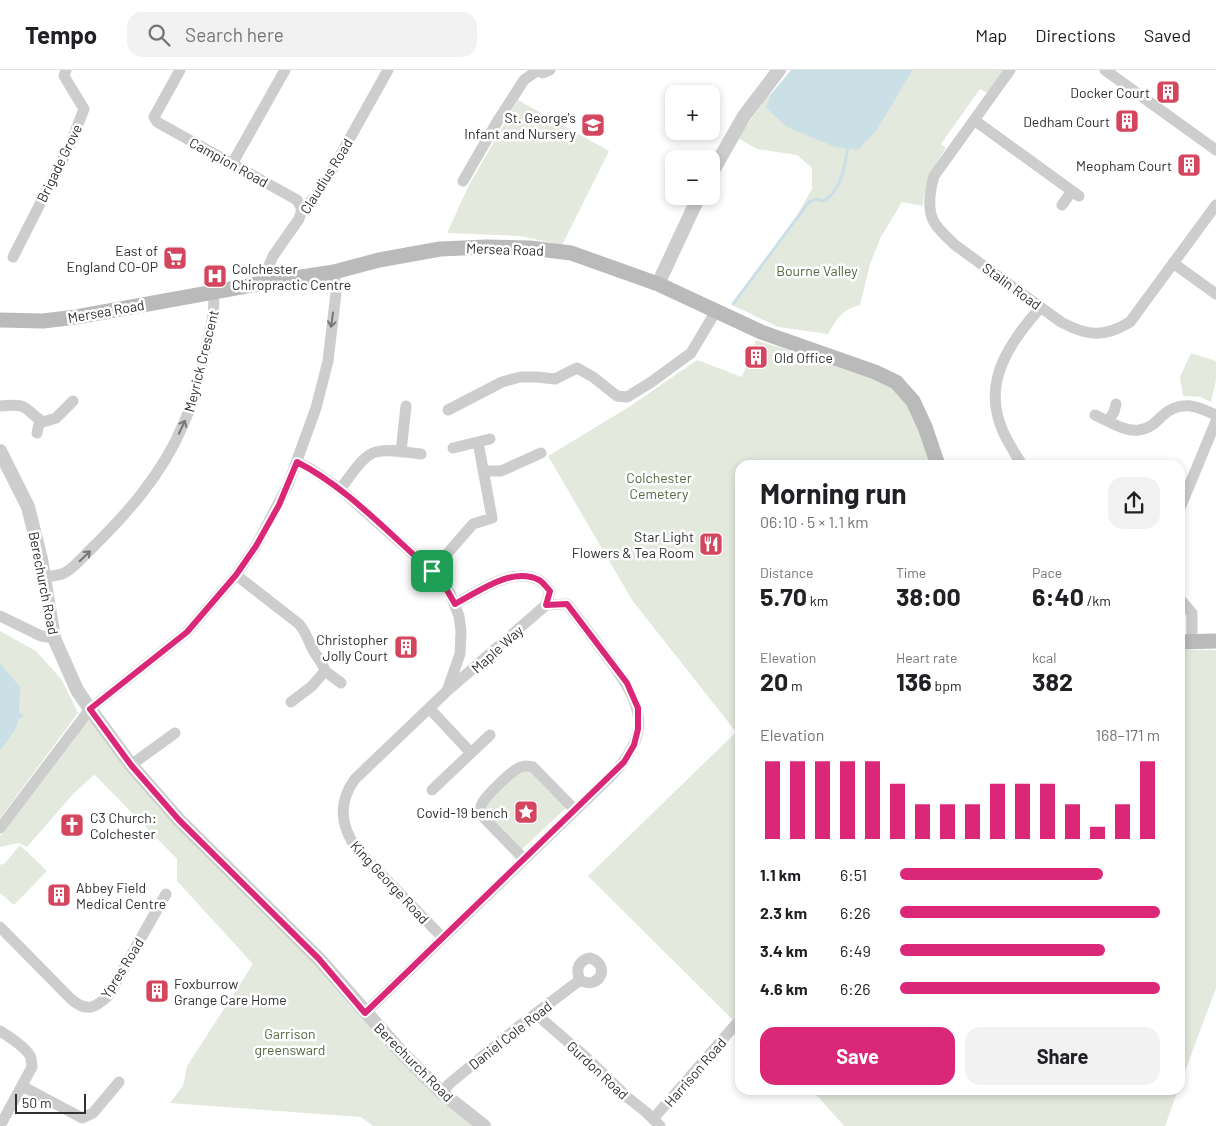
<!DOCTYPE html>
<html lang="en">
<head>
<meta charset="utf-8">
<style>
	:root { --surface:#fff; --page:#f2f2f2; --text:#202124; --muted:#757577; --line:#e0e0e0; --accent:#db2777 }
	body { margin:0; font-family:Barlow,sans-serif; background:var(--page); color:var(--text); height:100vh; display:flex; flex-direction:column; font-size:19px; white-space:nowrap }
	* { box-sizing:border-box; margin:0 }
	p { font-size:16px; color:var(--muted) }
	.icon { flex:none; width:28px; height:28px; fill:none; stroke:currentColor; stroke-width:2; stroke-linecap:round; stroke-linejoin:round }
	.map { position:relative; flex:1; overflow:hidden }
	.drawer { position:absolute; left:735px; top:390px; width:450px; height:635px; display:flex; flex-direction:column; background:var(--surface); border-radius:15px; box-shadow:0 2px 8px #0003 }
	.drawer>* { flex:none }
	.tools { position:absolute; left:665px; top:15px; display:grid; gap:10px }
	.tools a { display:grid; place-items:center; width:55px; height:55px; border-radius:10px; background:var(--surface); box-shadow:0 2px 8px #0003; font-size:25px }
	.scale { position:absolute; left:15px; bottom:12px; width:71px; box-sizing:border-box; padding-left:5px; border:2px solid #303030; border-top:0; font-size:14px; line-height:18px; white-space:nowrap; color:#303030; -webkit-text-stroke:4px #fff; paint-order:stroke }
	.pin { position:absolute; display:grid; place-items:center; width:42px; height:42px; color:#fff; margin:-21px; border-radius:10px; box-shadow:0 2px 8px #0006 }
	.round { display:grid; place-items:center; flex:none; width:52px; height:52px; border-radius:15px; background:var(--page) }
	.summary { display:flex; align-items:center; justify-content:space-between; height:85px; padding:0 25px }
	h1 { font-size:28px; font-weight:700; line-height:38px }
	.figures { display:grid; grid-template-columns:repeat(3,1fr); gap:8px; height:85px; padding:5px 25px }
	.figures div { display:grid; align-content:center }
	.figures b { font-size:25px; font-weight:700 }
	.figures small { font-size:14px; font-weight:400 }
	.figures p { font-size:14px }
	.chart { height:140px; padding:10px 25px }
	.chart p { display:flex; justify-content:space-between }
	.chart svg { width:100%; height:90px; margin-top:5px; stroke:var(--accent); stroke-width:6 }
	.primary-button { display:flex; gap:10px; margin-top:auto; padding:10px 25px }
	.primary-button a { flex:1; height:58px; border-radius:15px; background:var(--accent); color:#fff; font-size:20px; font-weight:700; line-height:58px; text-align:center }
	.primary-button a+a { background:var(--page); color:var(--text) }
	ul { padding:0 25px; list-style:none; font-size:16px }
	li { display:grid; grid-template-columns:80px 60px 1fr; align-items:center; height:38px }
	li i { height:12px; border-radius:6px; background:var(--accent) }
	header { display:flex; align-items:center; gap:30px; box-sizing:border-box; height:70px; padding:0 25px; background:var(--surface); border-bottom:1px solid var(--line) }
	header strong { font-size:24px }
	nav { display:flex; gap:28px; margin-inline-start:auto; font-size:18px }
	.search { width:350px; height:45px; background:var(--page); display:flex; align-items:center; gap:12px; box-sizing:border-box; padding:0 18px; border-radius:15px; color:var(--muted); font-size:19px }
	.map>svg:first-child { display:block }
	.green { fill:#e4e9dd }
	.water { fill:#cbdfe7 }
	.lines { fill:none; stroke-linecap:round; stroke-linejoin:round }
	.stream { stroke:#cbdfe7; stroke-width:3 }
	.minor { stroke:#cdcdcd; stroke-width:11 }
	.tertiary { stroke:#cdcdcd; stroke-width:14 }
	.secondary { stroke:#bababa; stroke-width:15 }
	.oneway { stroke:#777 }
	.route-casing { stroke:#fff; stroke-width:10 }
	.route { stroke:#db2777; stroke-width:6 }
	.labels { text-anchor:middle; dominant-baseline:central; stroke-width:5; stroke-linejoin:round; paint-order:stroke }
	.poi-label { font-size:14px; fill:#303030; stroke:#fff; text-anchor:end }
	.street-label { font-size:14px; fill:#303030; stroke:#fff }
	.park-label { font-size:14px; fill:#576842; stroke:#fff }
</style>
</head>
<body>
<header>
<strong>Tempo</strong>
<div class="search"><svg class="icon" aria-label="search" viewBox="0 0 24 24"><circle cx="10" cy="10" r="6"/><path d="M15 15l6 6"/></svg>Search here</div>
<nav><a>Map</a><a>Directions</a><a>Saved</a></nav>
</header>
<div class="map">
<svg width="1216" height="1056" viewBox="0 0 1216 1056">
	<rect width="100%" height="100%" fill="#fff"/>
	<path class="green" d="M 913,0 L 1004,0 L 987,23 L 980,19 L 941,74 L 946,78 C 934,97 924,112 923,136 L 902,132 L 881,167 L 870,194 L 860,235 C 843,239 836,249 828,264 L 778,257 L 732,235 L 796,147 L 812,119 L 812,98 L 797,85 L 757,79 L 738,68 L 769,24 L 875,61 Z
		M 518,30 L 609,81 L 562,175 L 520,166 L 447,163 L 469,115 Z
		M 756,270 C 789,282 880,300 900,325 C 917,345 922,370 931,395 L 740,395 L 740,957 L 588,806 L 736,662 L 632,530 L 548,386 L 629,337 L 697,290 L 742,307 Z
		M 1191,283 L 1216,291 L 1216,310 L 1211,332 L 1200,327 L 1183,326 L 1180,307 Z
		M 0,561 L 36,581 L 62,610 L 78,643 L 0,748 Z
		M 1180,580 L 1216,580 L 1216,918 L 1180,1015 Z
		M 89,647 L 477,1056 L 373,1056 L 361,1047 L 170,1033 L 183,1016 L 187,996 L 253,894 L 177,811 L 177,789 L 96,706 L 94,705 L 74,723 L 27,777 L 19,773 L 0,777 L 0,766 Z
		M 528,698 L 566,738 L 520,781 L 504,764 L 505,761 L 484,742 L 488,729 L 515,703 Z
		M 20,775 L 47,801 L 14,835 L 0,823 L 0,795 L 5,793 Z
		M 812,1020 L 1178,1020 L 1165,1056 L 844,1056 Z"/>
	<path class="water" d="M 791,0 L 913,0 L 876,61 L 858,80 L 835,77 L 787,57 L 766,38 L 771,24 Z
		M 0,593 L 20,617 L 19,642 L 23,644 L 23,647 L 19,649 L 14,662 L 0,681 Z"/>
	<g class="lines">
		<path class="stream" d="M 733,234 L 809,132 L 816,129 L 823,131 C 842,121 844,97 848,78"/>
		<path class="minor" d="M 180,0 L 154,47 L 157,52 L 297,130 L 302,139
			M 537,0 L 543,3 L 550,0
			M 1010,0 L 934,106 C 930,120 927,136 933,150 C 937,159 948,168 955,175 L 1061,252 C 1087,266 1104,268 1130,252 L 1216,135
			M 1105,0 L 1216,80
			M 974,50 L 1079,126
			M 232,94 L 285,0
			M 463,111 L 497,52 L 524,10 L 538,0
			M 1062,135 L 1072,121
			M 13,187 L 70,75 L 84,39 L 64,6 L 66,0
			M 1173,193 L 1216,224
			M 269,212 L 268,198 L 273,186 L 299,149 L 302,139 L 314,128 L 327,109 L 388,0
			M 0,336 C 30,333 22,338 43,352 L 56,348 L 73,331
			M 448,340 L 502,312 L 520,307 L 537,307 L 555,309 L 577,298 L 593,307 L 617,326 L 627,327 L 650,313 L 691,283 L 716,241
			M 1095,345 C 1108,351 1125,362 1139,360 C 1149,359 1155,353 1162,346 C 1180,329 1197,336 1216,345
			M 1108,351 L 1114,342 L 1116,334
			M 37,363 L 40,350
			M 453,378 L 490,369
			M 401,382 L 406,336
			M 297,392 L 311,399 L 340,419 L 432,501 L 450,523 L 459,546 L 461,561 L 460,584 L 447,621 L 355,709 C 338,732 340,756 357,779 L 442,867
			M 1022,395 C 1013,380 1002,364 998,347 C 986,305 1014,267 1041,237
			M 484,401 L 501,401 L 541,383
			M 340,419 C 350,408 361,386 376,382 C 390,378 407,383 421,384
			M 1180,438 L 1216,351
			M 432,501 L 473,454 L 492,448 L 478,372
			M 236,505 L 299,554 C 306,562 308,570 313,580 C 317,587 323,593 325,601 L 341,613
			M 43,507 C 49,506 56,506 62,504 C 72,500 80,490 88,482 C 126,445 162,405 183,355 C 194,331 200,304 206,278 C 210,260 216,241 213,222
			M 1180,529 L 1192,543 L 1192,571
			M 0,546 L 41,566 L 54,568
			M 447,621 L 546,535
			M 291,632 L 312,616 L 325,601
			M 430,639 L 471,683
			M 131,695 L 175,663
			M 432,720 L 490,665
			M 0,758 L 90,639 L 187,562 L 236,505 L 256,476 L 288,415 L 316,338 L 328,291 L 336,223 L 334,202
			M 524,789 L 486,750 C 481,745 479,738 483,732 C 487,725 513,699 521,697 C 525,695 528,696 533,697 L 575,740
			M 0,857 L 71,929 C 86,942 94,939 108,926 L 166,824
			M 365,943 L 611,706 C 655,660 641,632 607,587 C 594,569 581,552 567,534 L 546,535 L 550,521 C 546,517 543,512 539,510 C 511,496 478,522 455,534
			M 536,944 L 589,990 L 627,1027 L 646,1042 L 660,1056
			M 0,961 C 8,966 28,979 31,988 C 31,989 32,996 32,997 L 0,1056
			M 22,1016 L 82,1048 L 93,1043 L 119,1012
			M 442,1023 L 449,1014 L 518,957 L 580,910 C 575,899 579,890 590,888 C 612,895 599,921 580,910
			M 653,1049 L 736,954"/>
		<path class="tertiary" d="M 711,104 L 744,46 L 779,0
			M 658,214 L 699,126
			M 0,381 L 28,437 L 41,489 L 54,568 L 77,620 L 90,639 L 131,695 L 179,750 L 319,889 L 402,983 L 442,1023 L 484,1056"/>
		<path class="secondary" d="M 0,250 L 43,251 L 76,247 L 269,212 L 334,202 L 379,190 L 440,179 L 486,177 L 530,178 L 571,183 L 658,214 L 761,262 L 875,302 L 896,312 L 913,331 L 925,357 L 938,395
			M 1180,572 L 1216,571"/>
	</g>
	<defs><path id="oneway-shaft" d="M-6 0H5M1.5-3L5.5 0L1.5 3" fill="none" stroke-width="1.6" stroke-linecap="round" stroke-linejoin="round" transform="scale(1.25)"/></defs>
	<g class="oneway">
		<use href="#oneway-shaft" transform="translate(332 250) rotate(98)"/>
		<use href="#oneway-shaft" transform="translate(182 357) rotate(-65)"/>
		<use href="#oneway-shaft" transform="translate(85 486) rotate(-44)"/>
	</g>
	<g class="lines">
		<g class="route-casing">
			<path id="route" d="M 297,392 C 348,418 389,464 432,501 L 444,515 L 455,534 C 478,522 512,496 539,510 C 543,512 546,517 550,521 L 546,535 L 567,534 L 627,613 L 638,638 L 638,659 L 634,675 L 624,692 L 365,943 L 319,889 L 179,750 L 131,695 L 90,639 L 187,562 L 236,505 L 256,476 L 279,435 Z"/>
		</g>
		<use href="#route" class="route"/>
	</g>
	<defs>
		<g id="building-square" transform="scale(1.25)"><rect x="-9" y="-9" width="18" height="18" rx="4" fill="#d3465e" stroke="#fff"/><path d="M-4-6H4V6H1V3H-1V6H-4ZM-2.5-4.3h1.7v1.8h-1.7ZM.8-4.3h1.7v1.8H.8ZM-2.5-1h1.7V.8h-1.7ZM.8-1h1.7V.8H.8Z" fill="#fff"/></g>
		<g id="school-square" transform="scale(1.25)"><rect x="-9" y="-9" width="18" height="18" rx="4" fill="#d3465e" stroke="#fff"/><path d="M0-5L7-2L0 1L-7-2ZM-4 1L0 2.5L4 1V4Q0 6-4 4Z" fill="#fff"/></g>
		<g id="supermarket-square" transform="scale(1.25)"><rect x="-9" y="-9" width="18" height="18" rx="4" fill="#d3465e" stroke="#fff"/><path d="M-6-5.5h2.5l.6 2H6L4.5 2H-2.5L-4.4-4H-6ZM-1.5 3.2a1.3 1.3 0 1 0 .1 0ZM3 3.2a1.3 1.3 0 1 0 .1 0Z" fill="#fff"/></g>
		<g id="hospital-square" transform="scale(1.25)"><rect x="-9" y="-9" width="18" height="18" rx="4" fill="#d3465e" stroke="#fff"/><path d="M-5-5h3v3.5h4V-5h3V5h-3V1.5h-4V5h-3Z" fill="#fff"/></g>
		<g id="restaurant-square" transform="scale(1.25)"><rect x="-9" y="-9" width="18" height="18" rx="4" fill="#d3465e" stroke="#fff"/><path d="M-5-6h1v4h1v-4h1v4h1v-4h1v5L-1.5 .5V6h-2V.5L-5-1ZM5-6V6H3V1.5H1.5Q1.5-4 5-6Z" fill="#fff"/></g>
		<g id="sight-square" transform="scale(1.25)"><rect x="-9" y="-9" width="18" height="18" rx="4" fill="#d3465e" stroke="#fff"/><path d="M0-6L1.8-2.2L6-1.7L2.9 1.2L3.7 5.4L0 3.3L-3.7 5.4L-2.9 1.2L-6-1.7L-1.8-2.2Z" fill="#fff"/></g>
		<g id="church-square" transform="scale(1.25)"><rect x="-9" y="-9" width="18" height="18" rx="4" fill="#d3465e" stroke="#fff"/><path d="M-1.2-6h2.4v3.5h3.3v2.4h-3.3V6h-2.4V-.1h-3.3v-2.4h3.3Z" fill="#fff"/></g>
	</defs>
	<g fill-rule="evenodd">
		<use href="#building-square" x="1168" y="22"/>
		<use href="#building-square" x="1127" y="51"/>
		<use href="#school-square" x="593" y="55"/>
		<use href="#building-square" x="1189" y="95"/>
		<use href="#supermarket-square" x="175" y="188"/>
		<use href="#hospital-square" x="215" y="206"/>
		<use href="#building-square" x="756" y="287"/>
		<use href="#restaurant-square" x="711" y="474"/>
		<use href="#building-square" x="406" y="577"/>
		<use href="#sight-square" x="526" y="742"/>
		<use href="#church-square" x="72" y="755"/>
		<use href="#building-square" x="59" y="825"/>
		<use href="#building-square" x="157" y="921"/>
	</g>
	<g class="labels">
		<g class="poi-label">
			<text x="1150" y="22">Docker Court</text>
			<text x="576" y="47">St. George's<tspan x="576" dy="16">Infant and Nursery</tspan></text>
			<text x="1110" y="51">Dedham Court</text>
			<text x="1172" y="95">Meopham Court</text>
			<text x="158" y="180">East of<tspan x="158" dy="16">England CO-OP</tspan></text>
			<text x="232" y="198" text-anchor="start">Colchester<tspan x="232" dy="16">Chiropractic Centre</tspan></text>
			<text x="774" y="287" text-anchor="start">Old Office</text>
			<text x="694" y="466">Star Light<tspan x="694" dy="16">Flowers &amp; Tea Room</tspan></text>
			<text x="388" y="569">Christopher<tspan x="388" dy="16">Jolly Court</tspan></text>
			<text x="508" y="742">Covid-19 bench</text>
			<text x="90" y="747" text-anchor="start">C3 Church:<tspan x="90" dy="16">Colchester</tspan></text>
			<text x="76" y="817" text-anchor="start">Abbey Field<tspan x="76" dy="16">Medical Centre</tspan></text>
			<text x="174" y="913" text-anchor="start">Foxburrow<tspan x="174" dy="16">Grange Care Home</tspan></text>
		</g>
		<g class="street-label">
			<text transform="translate(229 92) rotate(29)">Campion Road</text>
			<text transform="translate(59 93) rotate(-64)">Brigade Grove</text>
			<text transform="translate(326 106) rotate(-58)">Claudius Road</text>
			<text transform="translate(505 179) rotate(2)">Mersea Road</text>
			<text transform="translate(1012 216) rotate(36)">Stalin Road</text>
			<text transform="translate(106 241) rotate(-10)">Mersea Road</text>
			<text transform="translate(201 291) rotate(-76)">Meyrick Crescent</text>
			<text transform="translate(44 513) rotate(79)">Berechurch Road</text>
			<text transform="translate(497 579) rotate(-42)">Maple Way</text>
			<text transform="translate(390 812) rotate(47)">King George Road</text>
			<text transform="translate(122 898) rotate(-58)">Ypres Road</text>
			<text transform="translate(510 965) rotate(-38)">Daniel Cole Road</text>
			<text transform="translate(414 992) rotate(45)">Berechurch Road</text>
			<text transform="translate(598 1000) rotate(43)">Gurdon Road</text>
			<text transform="translate(695 1002) rotate(-49)">Harrison Road</text>
		</g>
		<g class="park-label">
			<text x="817" y="200">Bourne Valley</text>
			<text x="659" y="407">Colchester<tspan x="659" dy="16">Cemetery</tspan></text>
			<text x="290" y="963">Garrison<tspan x="290" dy="16">greensward</tspan></text>
		</g>
	</g>
</svg>
<div class="tools">
<a>+</a>
<a>−</a>
</div>
<div class="scale">50 m</div>
<div class="pin" style="left:432px;top:501px;background:#1e9e55"><svg class="icon" aria-label="arrive" viewBox="0 0 24 24"><path d="M6 21V4h12l-3 4 3 4H6"/></svg></div>
<section class="drawer">
<div class="summary"><div><h1>Morning run</h1><p>06:10 · 5 × 1.1 km</p></div><a class="round"><svg class="icon" aria-label="share" viewBox="0 0 24 24"><path d="M12 15V3M7 8l5-5 5 5M5 13v7h14v-7"/></svg></a></div>
<div class="figures">
<div><p>Distance</p><b>5.70<small> km</small></b></div>
<div><p>Time</p><b>38:00</b></div>
<div><p>Pace</p><b>6:40<small> /km</small></b></div>
</div>
<div class="figures">
<div><p>Elevation</p><b>20<small> m</small></b></div>
<div><p>Heart rate</p><b>136<small> bpm</small></b></div>
<div><p>kcal</p><b>382</b></div>
</div>
<div class="chart"><p><span>Elevation</span>168–171 m</p>
<svg viewBox="0 0 160 44" preserveAspectRatio="none"><path d="M5 44V6M15 44V6M25 44V6M35 44V6M45 44V6M55 44V17M65 44V27M75 44V27M85 44V27M95 44V17M105 44V17M115 44V17M125 44V27M135 44V38M145 44V27M155 44V6"/></svg>
</div>
<ul>
<li><b>1.1 km</b>6:51<i style="width:78%"></i></li>
<li><b>2.3 km</b>6:26<i style="width:100%"></i></li>
<li><b>3.4 km</b>6:49<i style="width:79%"></i></li>
<li><b>4.6 km</b>6:26<i style="width:100%"></i></li>
</ul>
<div class="primary-button"><a>Save</a><a>Share</a></div>
</section>
</div>
</body>
</html>
